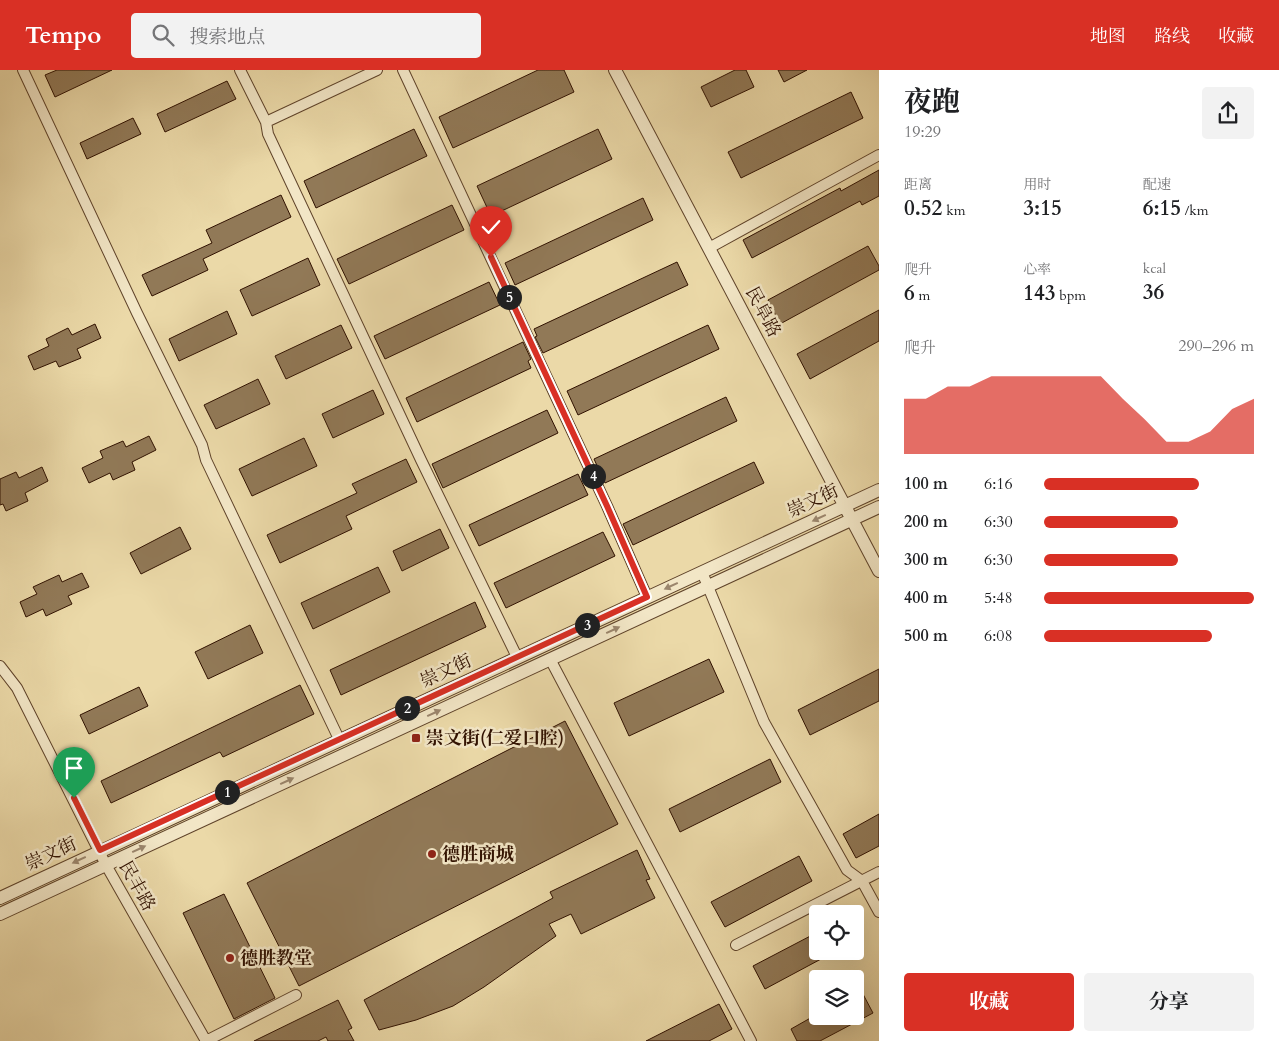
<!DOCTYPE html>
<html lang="zh">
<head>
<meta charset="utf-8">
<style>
	:root { --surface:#fff; --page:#f2f2f2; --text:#202124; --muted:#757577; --accent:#d93025 }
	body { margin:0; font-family:Cardo,"Noto Serif SC",serif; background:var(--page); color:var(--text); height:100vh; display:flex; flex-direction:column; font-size:19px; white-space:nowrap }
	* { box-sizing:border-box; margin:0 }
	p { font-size:16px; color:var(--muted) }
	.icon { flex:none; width:28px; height:28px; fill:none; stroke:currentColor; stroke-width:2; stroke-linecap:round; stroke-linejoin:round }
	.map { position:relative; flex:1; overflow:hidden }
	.sheet { display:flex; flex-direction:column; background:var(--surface); width:400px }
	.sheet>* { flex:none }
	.buttons { position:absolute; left:809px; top:835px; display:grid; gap:10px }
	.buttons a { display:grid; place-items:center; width:55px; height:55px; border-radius:5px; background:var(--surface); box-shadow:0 5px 20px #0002; font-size:25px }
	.pin { position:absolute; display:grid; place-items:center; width:42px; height:42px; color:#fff; margin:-51px -21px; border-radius:50% 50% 50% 0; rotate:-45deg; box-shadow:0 0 5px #0007 }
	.pin .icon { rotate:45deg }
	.km { position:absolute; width:25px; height:25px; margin:-12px; border-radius:50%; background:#222; color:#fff; font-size:14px; line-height:25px; text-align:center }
	.round { display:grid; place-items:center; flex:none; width:52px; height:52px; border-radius:5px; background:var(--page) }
	.head { display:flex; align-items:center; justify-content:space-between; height:85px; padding:0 25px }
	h1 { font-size:28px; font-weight:700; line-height:38px }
	.stats { display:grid; grid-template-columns:repeat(3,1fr); gap:8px; height:85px; padding:5px 25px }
	.stats div { display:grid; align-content:center }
	.stats b { font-size:21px; font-weight:700 }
	.stats small { font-size:14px; font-weight:400 }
	.stats p { font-size:14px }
	.chart { height:140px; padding:10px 25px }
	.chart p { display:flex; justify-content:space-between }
	.chart svg { width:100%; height:90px; margin-top:5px; fill:var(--accent); opacity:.7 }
	.action { display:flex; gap:10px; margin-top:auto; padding:10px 25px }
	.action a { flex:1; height:58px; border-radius:5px; background:var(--accent); color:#fff; font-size:20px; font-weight:700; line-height:58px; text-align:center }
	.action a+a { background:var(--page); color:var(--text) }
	ul { padding:0 25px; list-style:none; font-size:16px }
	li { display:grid; grid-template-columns:80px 60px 1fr; align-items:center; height:38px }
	li i { height:12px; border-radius:6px; background:var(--accent) }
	header { display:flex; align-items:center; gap:30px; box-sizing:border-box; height:70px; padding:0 25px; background:var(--accent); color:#fff }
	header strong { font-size:24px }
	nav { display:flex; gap:28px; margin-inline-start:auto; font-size:18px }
	.search { width:350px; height:45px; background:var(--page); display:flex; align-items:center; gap:12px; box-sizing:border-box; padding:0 18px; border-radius:5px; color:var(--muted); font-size:19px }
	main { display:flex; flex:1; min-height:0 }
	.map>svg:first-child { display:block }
	.building { fill:#917957; stroke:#301100 }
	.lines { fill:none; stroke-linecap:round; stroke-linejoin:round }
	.minor-casing { stroke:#5f432a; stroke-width:12 }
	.tertiary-casing { stroke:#5f432a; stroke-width:14 }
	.minor { stroke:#f2e6c6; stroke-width:10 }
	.tertiary { stroke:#f2e6c6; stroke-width:12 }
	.oneway { fill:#9b866d }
	.route-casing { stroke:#fff; stroke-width:10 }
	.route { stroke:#d93025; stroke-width:6 }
	.poi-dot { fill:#8f2418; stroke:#f2e6c6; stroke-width:2 }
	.labels { text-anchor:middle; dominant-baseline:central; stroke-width:5; stroke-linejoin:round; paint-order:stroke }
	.street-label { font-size:18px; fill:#301100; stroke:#f2e6c6 }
	.poi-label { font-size:18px; font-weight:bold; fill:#301100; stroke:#f2e6c6; text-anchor:start }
</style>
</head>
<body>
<header>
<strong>Tempo</strong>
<div class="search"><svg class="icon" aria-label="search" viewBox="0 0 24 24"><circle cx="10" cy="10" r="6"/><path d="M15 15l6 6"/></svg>搜索地点</div>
<nav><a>地图</a><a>路线</a><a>收藏</a></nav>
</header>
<main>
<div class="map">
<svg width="879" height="971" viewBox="0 0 879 971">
	<rect width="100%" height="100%" fill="#ebd9a8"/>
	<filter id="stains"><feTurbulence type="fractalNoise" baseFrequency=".004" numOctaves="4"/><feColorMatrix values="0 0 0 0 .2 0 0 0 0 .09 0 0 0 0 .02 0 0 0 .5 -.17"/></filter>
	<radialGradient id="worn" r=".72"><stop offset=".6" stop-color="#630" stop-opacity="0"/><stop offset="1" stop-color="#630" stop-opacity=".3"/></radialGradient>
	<path class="building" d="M 57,0 L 112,0 L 55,27 L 45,5 Z
		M 538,0 L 564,0 L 574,22 L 453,78 L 439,47 Z
		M 735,0 L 746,0 L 754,17 L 711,37 L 701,17 Z
		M 778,0 L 807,0 L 784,12 Z
		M 227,11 L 236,29 L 165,62 L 157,44 Z
		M 851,22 L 863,48 L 741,108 L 728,82 Z
		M 133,48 L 141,64 L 87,89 L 80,73 Z
		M 414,59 L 427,86 L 316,138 L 304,111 Z
		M 598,59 L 612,89 L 491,146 L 477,116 Z
		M 879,100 L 879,126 L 862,135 L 860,131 L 752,188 L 743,170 L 840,118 L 841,121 Z
		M 281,125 L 291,147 L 203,189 L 208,200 L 152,226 L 142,205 L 212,173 L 206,160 Z
		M 643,128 L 653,150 L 515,215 L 505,193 Z
		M 452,135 L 464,160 L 349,214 L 337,189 Z
		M 868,176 L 879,196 L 879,200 L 780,254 L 768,230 Z
		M 308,188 L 320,215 L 252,246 L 240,220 Z
		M 677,192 L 688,215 L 543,283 L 535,267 L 537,266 L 534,259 Z
		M 489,212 L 500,235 L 385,289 L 374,266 Z
		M 879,240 L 879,271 L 810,309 L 797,284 Z
		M 227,241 L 237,264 L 179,291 L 169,269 Z
		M 95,254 L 101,268 L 77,279 L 81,288 L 59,297 L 56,291 L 34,300 L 28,286 L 49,276 L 46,269 L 68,258 L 72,265 Z
		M 341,255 L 352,278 L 286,309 L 275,286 Z
		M 708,255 L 719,279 L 578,345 L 567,321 Z
		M 523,272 L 531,289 L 528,291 L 531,298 L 417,352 L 406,328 Z
		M 258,309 L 270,334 L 216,359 L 204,335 Z
		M 373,320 L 384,344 L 333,368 L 322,344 Z
		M 726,327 L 737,351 L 605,413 L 594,389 Z
		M 547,340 L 558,363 L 443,418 L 432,394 Z
		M 149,366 L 156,380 L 132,392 L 135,400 L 113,410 L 110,403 L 89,413 L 82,398 L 103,388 L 100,381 L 123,371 L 126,377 Z
		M 304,368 L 317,396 L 252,426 L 239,399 Z
		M 406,389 L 417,412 L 346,446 L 352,459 L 280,493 L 267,465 L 357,423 L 352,414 Z
		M 754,392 L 764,413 L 633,475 L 623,454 Z
		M 42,397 L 48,411 L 25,423 L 28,431 L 6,441 L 3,434 L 0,435 L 0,409 L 16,402 L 19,408 Z
		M 578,404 L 588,425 L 479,476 L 469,455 Z
		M 180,457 L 191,479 L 141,504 L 130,483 Z
		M 440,459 L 449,478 L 402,501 L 393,481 Z
		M 603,462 L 615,486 L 506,538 L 494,513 Z
		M 378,497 L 390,522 L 313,559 L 301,533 Z
		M 82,503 L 89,517 L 68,526 L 72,534 L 46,546 L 43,539 L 26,547 L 20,532 L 37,524 L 33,517 L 59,505 L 62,512 Z
		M 475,532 L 486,557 L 341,625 L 330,600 Z
		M 250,555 L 263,583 L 208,609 L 195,582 Z
		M 709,589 L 724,622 L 629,666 L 614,633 Z
		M 879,599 L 879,631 L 810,665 L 798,640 Z
		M 300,615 L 314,644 L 223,687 L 220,682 L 111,733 L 101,711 Z
		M 139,617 L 148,636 L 89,664 L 80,645 Z
		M 565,651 L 618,754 L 299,916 L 247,813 Z
		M 770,689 L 781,712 L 680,762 L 669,739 Z
		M 879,744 L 879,776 L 856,788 L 843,764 Z
		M 637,780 L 650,809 L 646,810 L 655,828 L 581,864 L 571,844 L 549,854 L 556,866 L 484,917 L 453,936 L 416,950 L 379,960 L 364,930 L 553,828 L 550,822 Z
		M 799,786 L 812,811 L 725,857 L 711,832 Z
		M 224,824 L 275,928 L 234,949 L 183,843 Z
		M 818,862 L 818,881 L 836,881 L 765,919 L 753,896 Z
		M 855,909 L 873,943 L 820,971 L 797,971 L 791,959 L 814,946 L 855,946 Z
		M 338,930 L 352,958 L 348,960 L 354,971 L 328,971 L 326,967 L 318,971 L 254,971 Z
		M 719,934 L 732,959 L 709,971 L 646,971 Z"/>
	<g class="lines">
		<g class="minor-casing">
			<path id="minor" d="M 23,0 L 137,243 L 202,375 L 206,390 L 339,669
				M 240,0 L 266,52 L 268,64 L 421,390 L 517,587
				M 403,0 L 607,436 L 647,527
				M 266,52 L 377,0
				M 709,178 L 879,85
				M 702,502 L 764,652 L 847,800 L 862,811 L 879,842
				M 550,589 L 751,971
				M 0,596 L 17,618 L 106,795 L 206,971
				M 736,875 L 879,802
				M 206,971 L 296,925"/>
		</g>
		<g class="tertiary-casing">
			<path id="tertiary" d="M 615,0 L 879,501
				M 0,828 L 879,420
				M 0,844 L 879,437"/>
		</g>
		<use href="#minor" class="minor"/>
		<use href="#tertiary" class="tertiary"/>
	</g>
	<defs><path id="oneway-solid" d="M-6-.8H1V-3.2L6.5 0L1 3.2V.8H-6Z" transform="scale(1.25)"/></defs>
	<g class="oneway">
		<use href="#oneway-solid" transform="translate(819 448) rotate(155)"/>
		<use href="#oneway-solid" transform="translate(671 516) rotate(155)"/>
		<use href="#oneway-solid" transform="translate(613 560) rotate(-25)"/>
		<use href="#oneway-solid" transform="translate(434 643) rotate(-25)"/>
		<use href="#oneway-solid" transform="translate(287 711) rotate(-25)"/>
		<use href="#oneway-solid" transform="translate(139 779) rotate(-25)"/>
		<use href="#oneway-solid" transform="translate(79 790) rotate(155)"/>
	</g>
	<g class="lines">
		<g class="route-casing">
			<path id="route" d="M 74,728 L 100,780 L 647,527 L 607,436 L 491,187"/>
		</g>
		<use href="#route" class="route"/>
	</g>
	<g class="poi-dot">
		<rect x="411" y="663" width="10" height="10" rx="2.5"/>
		<circle cx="432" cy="784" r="5"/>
		<circle cx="230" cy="888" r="5"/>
	</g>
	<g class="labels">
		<g class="street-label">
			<text transform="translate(763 242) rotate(62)">民阜路</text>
			<text transform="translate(813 431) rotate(-25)">崇文街</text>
			<text transform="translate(446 601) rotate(-25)">崇文街</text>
			<text transform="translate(51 784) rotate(-25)">崇文街</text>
			<text transform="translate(137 816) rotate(61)">民丰路</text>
		</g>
		<g class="poi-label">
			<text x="426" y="668">崇文街(仁爱口腔)</text>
			<text x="442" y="784">德胜商城</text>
			<text x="240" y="888">德胜教堂</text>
		</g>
	</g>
	<rect width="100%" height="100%" filter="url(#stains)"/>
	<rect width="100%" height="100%" fill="url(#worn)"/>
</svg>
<div class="buttons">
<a><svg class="icon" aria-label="locate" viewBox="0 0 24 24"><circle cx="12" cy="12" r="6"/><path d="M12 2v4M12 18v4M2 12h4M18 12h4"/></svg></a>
<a><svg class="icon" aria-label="layers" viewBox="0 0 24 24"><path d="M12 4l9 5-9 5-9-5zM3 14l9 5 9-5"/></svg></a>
</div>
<div class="pin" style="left:74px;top:728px;background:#1e9e55"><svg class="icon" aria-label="arrive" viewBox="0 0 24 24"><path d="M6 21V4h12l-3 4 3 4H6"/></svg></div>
<div class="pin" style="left:491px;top:187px;background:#d93025"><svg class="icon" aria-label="check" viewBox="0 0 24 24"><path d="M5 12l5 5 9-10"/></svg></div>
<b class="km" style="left:227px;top:722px">1</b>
<b class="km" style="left:407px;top:638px">2</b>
<b class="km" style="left:587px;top:555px">3</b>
<b class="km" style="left:593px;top:406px">4</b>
<b class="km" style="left:509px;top:227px">5</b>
</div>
<section class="sheet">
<div class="head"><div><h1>夜跑</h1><p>19:29</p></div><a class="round"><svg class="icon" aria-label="share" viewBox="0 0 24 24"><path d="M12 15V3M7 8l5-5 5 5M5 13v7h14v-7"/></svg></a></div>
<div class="stats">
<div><p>距离</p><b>0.52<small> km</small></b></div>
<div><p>用时</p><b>3:15</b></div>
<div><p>配速</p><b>6:15<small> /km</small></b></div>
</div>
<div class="stats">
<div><p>爬升</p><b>6<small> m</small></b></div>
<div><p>心率</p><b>143<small> bpm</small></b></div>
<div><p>kcal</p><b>36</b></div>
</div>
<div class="chart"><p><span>爬升</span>290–296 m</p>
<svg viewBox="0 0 160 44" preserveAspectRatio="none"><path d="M0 44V17L10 17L20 11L30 11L40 6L50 6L60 6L70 6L80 6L90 6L100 17L110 27L120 38L130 38L140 33L150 22L160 17V44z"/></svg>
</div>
<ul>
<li><b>100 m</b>6:16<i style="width:74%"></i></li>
<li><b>200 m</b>6:30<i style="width:64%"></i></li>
<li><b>300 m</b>6:30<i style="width:64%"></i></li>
<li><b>400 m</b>5:48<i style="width:100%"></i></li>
<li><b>500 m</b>6:08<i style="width:80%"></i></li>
</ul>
<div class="action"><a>收藏</a><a>分享</a></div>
</section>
</main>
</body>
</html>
